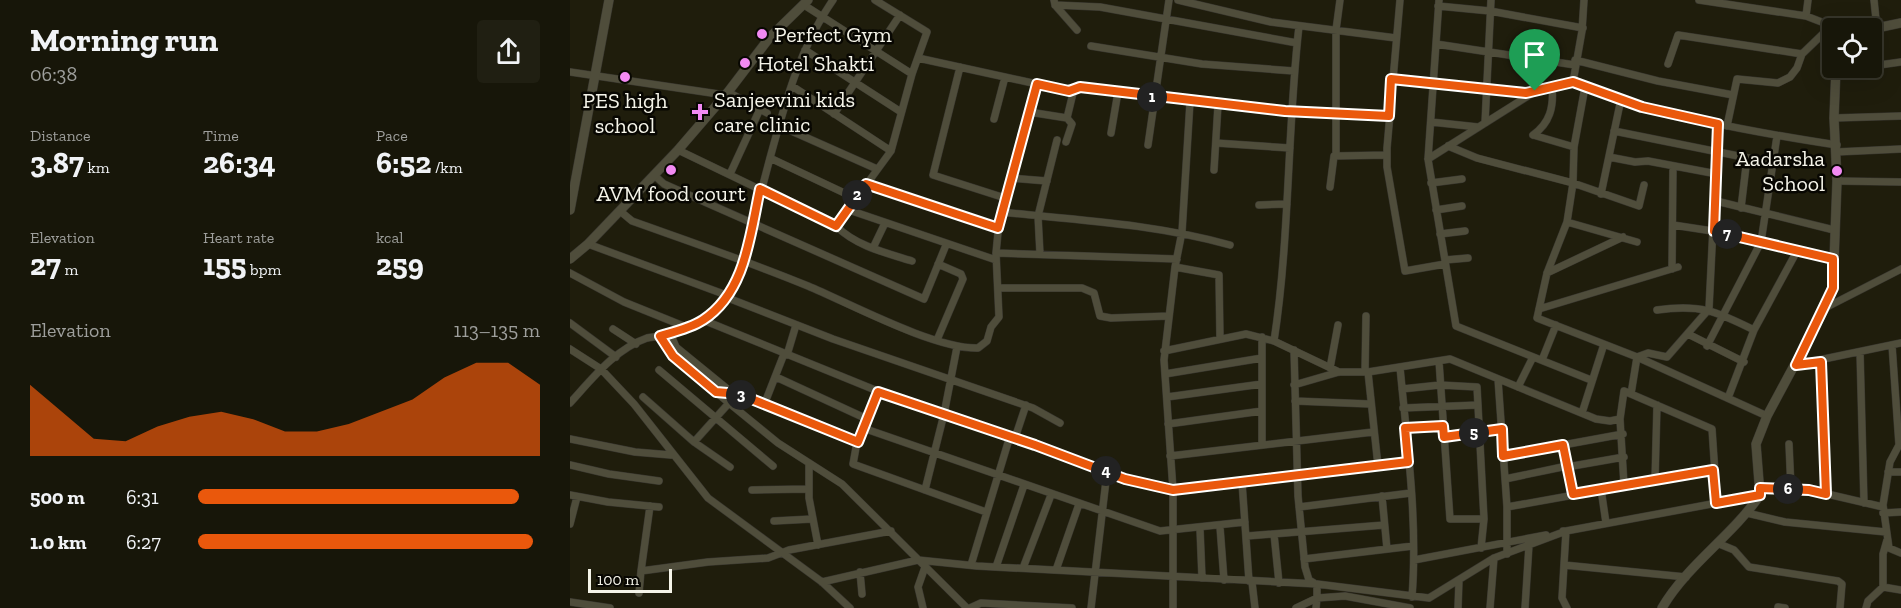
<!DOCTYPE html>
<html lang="en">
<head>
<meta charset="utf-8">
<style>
	:root { --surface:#171609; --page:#201f12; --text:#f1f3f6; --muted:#9e9f9c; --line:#36352a; --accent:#ea580c }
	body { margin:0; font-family:"Zilla Slab",serif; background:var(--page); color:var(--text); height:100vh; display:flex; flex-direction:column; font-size:22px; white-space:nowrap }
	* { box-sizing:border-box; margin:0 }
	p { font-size:20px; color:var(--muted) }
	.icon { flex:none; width:33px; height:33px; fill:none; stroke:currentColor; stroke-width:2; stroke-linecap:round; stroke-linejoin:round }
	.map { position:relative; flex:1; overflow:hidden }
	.side { display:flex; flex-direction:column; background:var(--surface); width:570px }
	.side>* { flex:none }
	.fabs { position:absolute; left:1252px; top:18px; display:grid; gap:12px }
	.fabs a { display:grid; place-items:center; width:60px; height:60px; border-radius:6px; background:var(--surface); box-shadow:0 6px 24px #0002,0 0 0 2px var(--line); font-size:30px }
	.scale { position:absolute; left:18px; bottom:15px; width:84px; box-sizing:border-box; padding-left:6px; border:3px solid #f5f4e9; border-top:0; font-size:16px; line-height:21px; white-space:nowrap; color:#f5f4e9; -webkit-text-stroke:4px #080702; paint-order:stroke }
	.pin { position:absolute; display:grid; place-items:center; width:51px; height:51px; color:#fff; margin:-62px -26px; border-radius:50% 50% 50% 0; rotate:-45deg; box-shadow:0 0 6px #0007 }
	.pin .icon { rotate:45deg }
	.km { position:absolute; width:30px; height:30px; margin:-15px; border-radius:50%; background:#222; color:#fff; font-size:16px; line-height:30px; text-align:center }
	.round { display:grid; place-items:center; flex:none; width:63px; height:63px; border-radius:6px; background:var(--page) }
	.headline { display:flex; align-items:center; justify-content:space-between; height:102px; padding:0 30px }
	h1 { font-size:33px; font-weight:700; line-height:45px }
	.stats { display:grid; grid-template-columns:repeat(3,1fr); gap:9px; height:102px; padding:6px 30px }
	.stats div { display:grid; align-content:center }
	.stats b { font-size:30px; font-weight:700 }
	.stats small { font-size:16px; font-weight:400 }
	.stats p { font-size:16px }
	.chart { height:168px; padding:12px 30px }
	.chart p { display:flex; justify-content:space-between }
	.chart svg { width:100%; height:108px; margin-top:6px; fill:var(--accent); opacity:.7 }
	ul { padding:0 30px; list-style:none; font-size:20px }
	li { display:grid; grid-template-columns:96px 72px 1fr; align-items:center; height:45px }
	li i { height:15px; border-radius:8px; background:var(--accent) }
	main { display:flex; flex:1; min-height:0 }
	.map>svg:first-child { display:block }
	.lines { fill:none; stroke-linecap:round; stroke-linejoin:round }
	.street-casing { stroke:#38362f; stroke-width:8 }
	.secondary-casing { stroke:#38362f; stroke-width:10 }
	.street { stroke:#4f4d3b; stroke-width:7 }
	.secondary { stroke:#4f4d3b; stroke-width:9 }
	.route-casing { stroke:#fff; stroke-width:12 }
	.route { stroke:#ea580c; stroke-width:8 }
	.poi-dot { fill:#f28af3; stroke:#080702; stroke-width:2 }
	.labels { text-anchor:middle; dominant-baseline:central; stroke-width:5; stroke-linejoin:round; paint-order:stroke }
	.poi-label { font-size:22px; fill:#f5f4e9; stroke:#080702; text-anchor:start }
</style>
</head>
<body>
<main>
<section class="side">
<div class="headline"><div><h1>Morning run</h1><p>06:38</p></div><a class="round"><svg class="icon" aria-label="share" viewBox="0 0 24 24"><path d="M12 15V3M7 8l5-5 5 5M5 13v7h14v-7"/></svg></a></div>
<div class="stats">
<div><p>Distance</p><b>3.87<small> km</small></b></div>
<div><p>Time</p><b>26:34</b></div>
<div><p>Pace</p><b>6:52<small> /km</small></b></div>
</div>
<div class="stats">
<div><p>Elevation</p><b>27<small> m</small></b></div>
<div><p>Heart rate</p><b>155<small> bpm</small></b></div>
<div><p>kcal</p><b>259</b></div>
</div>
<div class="chart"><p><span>Elevation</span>113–135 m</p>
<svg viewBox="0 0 160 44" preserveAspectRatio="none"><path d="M0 44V15L10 26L20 37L30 38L40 32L50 28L60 26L70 29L80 34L90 34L100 31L110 26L120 21L130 12L140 6L150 6L160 15V44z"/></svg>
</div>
<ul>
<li><b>500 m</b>6:31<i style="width:94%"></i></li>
<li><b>1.0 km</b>6:27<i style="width:98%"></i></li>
</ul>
</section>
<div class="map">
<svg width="1331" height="608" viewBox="0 0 1331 608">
	<rect width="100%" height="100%" fill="#1f1d0c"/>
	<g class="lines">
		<g class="street-casing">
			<path id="street" d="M 484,0 L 485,5 L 507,30
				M 608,0 L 701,22 L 826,38
				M 830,0 L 817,148 L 817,167 L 835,271 L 875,264
				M 869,0 L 858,159 L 886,326 L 1021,380
				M 1014,0 L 1012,31 L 1003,82 C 1088,115 1176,131 1267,145
				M 1129,0 L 1236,16 L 1262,26
				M 1304,0 L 1307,29
				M 234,5 L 342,74
				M 485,5 L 530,7 L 727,43
				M 868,6 L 920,11
				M 920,11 L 1013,28
				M 1236,16 L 1238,0
				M 866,44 L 1005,65
				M 521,46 L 632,64 L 724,71
				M 235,50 L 331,112
				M 348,58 L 499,91 L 510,87 L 715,111 L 819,116
				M 1005,60 L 1088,81 L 1163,95
				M 1098,64 L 1108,35 L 1232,54
				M 1302,66 L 1331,62
				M 390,67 L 363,175 L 435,198
				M 0,72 L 155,95
				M 821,79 L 956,93 L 1003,82
				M 222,86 L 321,151
				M 1015,87 L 1004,147 L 1003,183 L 997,222 L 977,273 L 967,318 L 1067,357 L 1197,416
				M 158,92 L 197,113
				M 459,112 L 497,118
				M 264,114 L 330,15
				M 1264,118 L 1331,116
				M 424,119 L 435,77
				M 861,122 L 908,127
				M 915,123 L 921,0
				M 208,125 L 307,169
				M 1157,126 L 1167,79 L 1208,83 L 1220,77 L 1227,68 L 1232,54 L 1258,29 L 1262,26 L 1272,28
				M 1044,131 L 1203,163
				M 541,133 L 548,92
				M 963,135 C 980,123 984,107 982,86
				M 963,135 L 1004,147
				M 496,142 L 502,124 L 497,118 L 504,89
				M 646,143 L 720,148
				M 578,145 L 599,0
				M 878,146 L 907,158 L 1003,183 L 1069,206 L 1074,185
				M 108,150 L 266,226 C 286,246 316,253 342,261
				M 1266,152 L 1331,149
				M 766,155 L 766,30 L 770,0
				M 1039,157 L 1065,162 L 1078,161 L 1147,174
				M 200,158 L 285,198
				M 858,159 L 961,94
				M 644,170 L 648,105
				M 160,174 L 190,109
				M 84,175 L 94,184 L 354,299 L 376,245
				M 441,178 L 477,181
				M 1267,181 L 1331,182
				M 861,183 L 892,179
				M 296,184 L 428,228
				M 760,187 L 764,156 L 817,155
				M 1031,194 L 1051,99
				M 1146,201 L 1264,230
				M 689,205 L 717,204
				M 1171,208 L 1177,158
				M 279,210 L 426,260
				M 866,210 L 892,206
				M 50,211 L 62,221 C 121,242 180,262 238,286 C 281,304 364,349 408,348 L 417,341 L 421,327 L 429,317 L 426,253 L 430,212 L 467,84
				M 430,212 C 508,220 585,224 660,245
				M 997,222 L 1067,242
				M 1103,225 L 1149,232 L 1263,259
				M 266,226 L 321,151 L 342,74 L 357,32 L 305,0
				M 870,234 L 895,231
				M 18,244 L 159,296
				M 303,248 L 315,223
				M 426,253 L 607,259
				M 470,254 L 468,216 L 487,140
				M 875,260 L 898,258
				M 605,267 L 649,275 L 650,339
				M 1102,269 L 1103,166
				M 0,273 L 54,302 L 116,327
				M 977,273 L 1053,237
				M 428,288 L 512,288 L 524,293 L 530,316 L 541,318 L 599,316
				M 158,298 L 263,339 L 463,408 L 490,423
				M 1255,308 L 1331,269
				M 969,309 L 1108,267
				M 1087,310 C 1130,304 1146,311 1184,330
				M 133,320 L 315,394 L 465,445 L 555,479 L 603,490 L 838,462
				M 0,323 L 46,357
				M 43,329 L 66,344
				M 100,333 L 106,347 L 160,391 L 159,403 L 124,442
				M 1118,334 L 1174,362
				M 90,336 L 103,356 L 159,403 L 208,443 L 272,484 L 397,608
				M 367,340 L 393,279 L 391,274 L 368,264
				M 704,341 C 720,237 717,131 729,26
				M 1322,345 L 1329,445 L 1320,462 L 1313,505 L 1319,548 L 1331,553
				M 1137,346 L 1191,242 L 1207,136
				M 0,349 L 31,369 L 64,404 L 138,498 L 252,582 L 280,608
				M 724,350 L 728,496 L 735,567 L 739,580 L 744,583
				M 594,351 L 676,334 L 704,341 L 769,372
				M 1290,352 L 1294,503
				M 217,355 L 226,325
				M 972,360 L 986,325
				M 869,361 L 880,519 L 914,519
				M 1251,362 L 1256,494
				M 1225,365 L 1331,343
				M 830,367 C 837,443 848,521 842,597
				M 760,368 L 768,325
				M 89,370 L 203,466
				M 795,372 L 796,316
				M 798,372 L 808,466
				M 595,374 L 692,358
				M 206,377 L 297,419
				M 928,379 L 937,507 L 937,554
				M 724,385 L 769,372 L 798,372 L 880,359 L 1026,419 L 1040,421 L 1050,419
				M 948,387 L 963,357
				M 832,389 L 870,385 L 907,387 L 914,519 L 911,548
				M 149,392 L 169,394 L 287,442
				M 308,392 L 287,442 L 283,464 L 416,512
				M 1061,394 L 1067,357 L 1078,353 L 1097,357 L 1139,309 L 1148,125
				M 73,397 L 124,442 L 160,467
				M 597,397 L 692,384
				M 1158,398 L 1184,330 L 1227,251
				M 725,401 L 800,404
				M 0,403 C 22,379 45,349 77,338 C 81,337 86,337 90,336 C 123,329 150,311 167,283 C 178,241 189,199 200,158 C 215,103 230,47 263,0
				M 194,405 L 214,354
				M 833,408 L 908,405
				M 1012,413 L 1034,344
				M 598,424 L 692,411
				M 293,428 L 590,531 L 675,522
				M 835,428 L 873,426
				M 874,437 L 931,429
				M 445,438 L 456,405
				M 0,439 L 65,452 L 101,455
				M 692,444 L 692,337
				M 1219,444 L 1221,489
				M 993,445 L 1003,494
				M 600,456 L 803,432
				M 933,456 L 1053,434
				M 239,463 L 239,498 L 248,545
				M 0,465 L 39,474 L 89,481
				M 997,467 L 1054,457
				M 1318,472 L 1331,472
				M 935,479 L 997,466
				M 1085,480 L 1087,405
				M 672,482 L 679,581
				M 1054,485 L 1050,419 L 1054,391 L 1142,429 L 1147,503
				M 1190,488 L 1240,490 L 1313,507
				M 1031,489 L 1036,523
				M 182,490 L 238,489
				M 355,490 L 374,414 L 387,347
				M 0,495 L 38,502 L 89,507
				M 812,496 L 817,549
				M 729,507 L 841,493
				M 937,507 L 1143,470
				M 1177,513 L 1215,522 L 1316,532
				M 1313,513 L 1331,512
				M 204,521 L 242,519
				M 0,524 L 7,497
				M 650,527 L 654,580
				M 630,529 L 632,578
				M 993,531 L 996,531 L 992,598 L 997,608
				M 704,534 L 709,583
				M 677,536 L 814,525
				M 1147,543 L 1164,550 L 1179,567 L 1268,581 L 1272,584 L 1270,608
				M 734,559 L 843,546
				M 844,560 L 976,535
				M 401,565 L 440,436
				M 994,565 L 1116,577
				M 426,567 L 454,485
				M 453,568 L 481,495
				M 486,570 L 509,504
				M 71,571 L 80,506
				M 290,572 L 292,594
				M 252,582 L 348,560 L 407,566 L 747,584 L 859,598 L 924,558 L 996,531 L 1190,495
				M 682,582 L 685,608
				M 1313,587 L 1331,590
				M 69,593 L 71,571 L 138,562 L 198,558 L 219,550 L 321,531
				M 0,602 L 40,608
				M 1208,607 L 1215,608
				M 353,608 L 348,587 L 355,567
				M 400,608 L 411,603 L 502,608
				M 521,608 L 537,472
				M 603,608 L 603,490 L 594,360 L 605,267 L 612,232 L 620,102
				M 726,608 L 747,598 L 747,584
				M 746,608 L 747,598 L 775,596 L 840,608
				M 888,608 L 889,580
				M 920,608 L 924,558
				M 955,608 L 959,545
				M 1296,608 L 1298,601 L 1313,587 L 1313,554 L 1317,540"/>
		</g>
		<g class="secondary-casing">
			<path id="secondary" d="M 1302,29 L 1331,23
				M 0,210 L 39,0
				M 0,259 L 18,244 L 108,150 L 158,92 L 200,37 L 238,0
				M 1092,608 C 1117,565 1162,536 1190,495 L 1186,444 L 1197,416 L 1255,308 L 1263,288 L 1267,181 L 1264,118 L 1266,68"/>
		</g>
		<use href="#street" class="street"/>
		<use href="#secondary" class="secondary"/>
	</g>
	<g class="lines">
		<g class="route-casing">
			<path id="route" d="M 821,79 L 956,93 L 1003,82 L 1072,107 L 1148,124 L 1144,231 L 1263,259 L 1263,288 L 1226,365 L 1251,362 L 1256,494 L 1239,490 L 1190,488 L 1190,495 L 1146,503 L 1143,470 L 1003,494 L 993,445 L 933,456 L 932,429 L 874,437 L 873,426 L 835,428 L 838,462 L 603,490 L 555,479 L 465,445 L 308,392 L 288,442 L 169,394 L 146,392 L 103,356 L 90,336 C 104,332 121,328 133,320 C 176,292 180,234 190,189 L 266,226 L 296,184 L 428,228 L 467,84 L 499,91 L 510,87 L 715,111 L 819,116 Z"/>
		</g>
		<use href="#route" class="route"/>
	</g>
	<g class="poi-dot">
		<circle cx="192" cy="34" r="6"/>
		<circle cx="175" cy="63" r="6"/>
		<circle cx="55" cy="77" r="6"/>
		<path d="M127 103h6v6h6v6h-6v6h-6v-6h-6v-6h6z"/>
		<circle cx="101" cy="170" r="6"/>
		<circle cx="1267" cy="171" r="6"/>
	</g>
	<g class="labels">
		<g class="poi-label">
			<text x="204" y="34">Perfect Gym</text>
			<text x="187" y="63">Hotel Shakti</text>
			<text x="144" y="99">Sanjeevini kids<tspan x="144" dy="25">care clinic</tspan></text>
			<text x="55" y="100" text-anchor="middle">PES high<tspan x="55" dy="25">school</tspan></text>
			<text x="1255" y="158" text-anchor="end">Aadarsha<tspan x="1255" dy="25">School</tspan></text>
			<text x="101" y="193" text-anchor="middle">AVM food court</text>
		</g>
	</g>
</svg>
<div class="fabs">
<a><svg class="icon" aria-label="locate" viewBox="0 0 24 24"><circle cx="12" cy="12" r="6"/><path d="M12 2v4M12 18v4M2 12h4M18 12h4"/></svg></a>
</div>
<div class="scale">100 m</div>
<div class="pin" style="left:965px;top:91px;background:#1e9e55"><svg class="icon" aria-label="arrive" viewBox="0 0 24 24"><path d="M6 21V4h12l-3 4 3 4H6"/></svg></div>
<b class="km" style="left:582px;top:97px">1</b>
<b class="km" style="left:287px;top:195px">2</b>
<b class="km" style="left:171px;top:395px">3</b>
<b class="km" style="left:536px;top:471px">4</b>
<b class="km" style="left:904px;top:433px">5</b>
<b class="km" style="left:1218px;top:489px">6</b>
<b class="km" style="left:1157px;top:234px">7</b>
</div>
</main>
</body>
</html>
